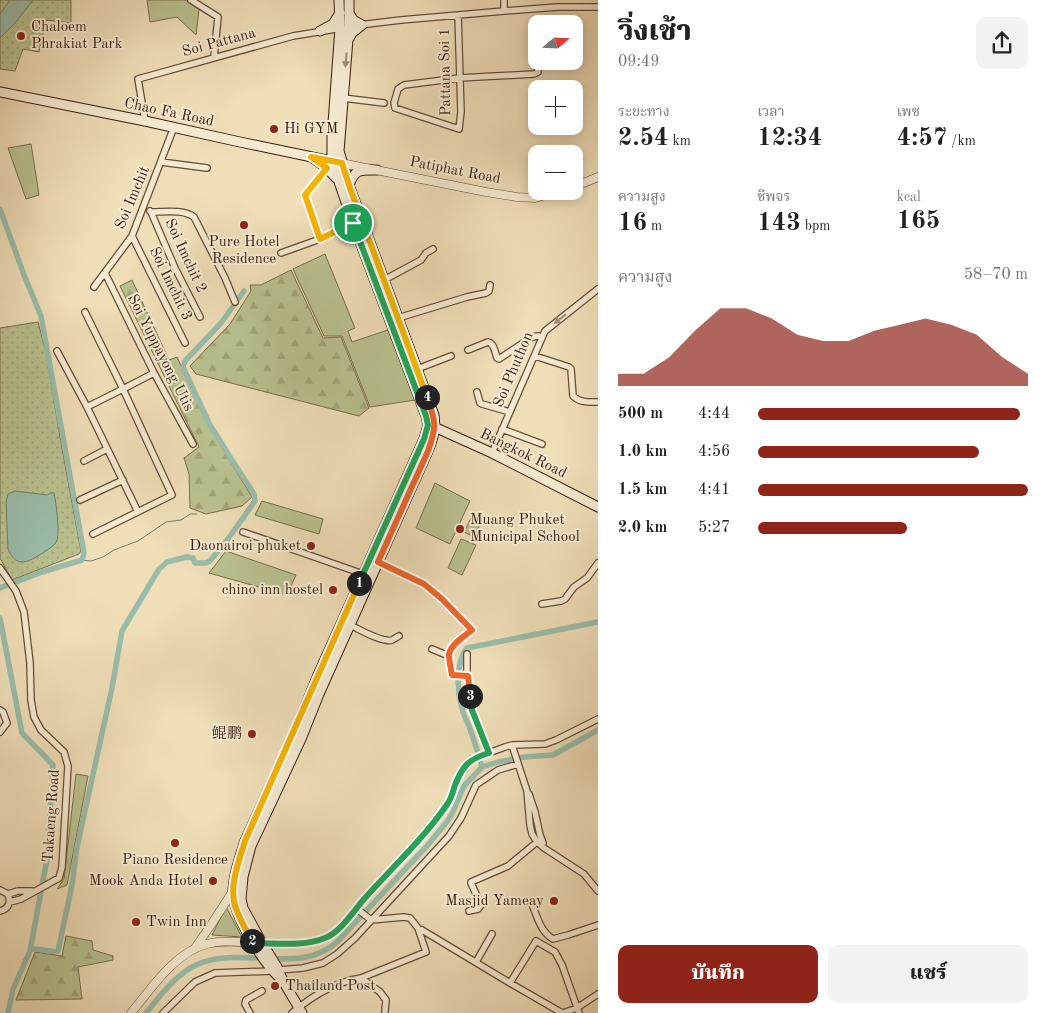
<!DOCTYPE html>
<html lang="th">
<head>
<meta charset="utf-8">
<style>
	:root { --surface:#fff; --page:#f2f2f2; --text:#222; --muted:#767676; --accent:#8f2418 }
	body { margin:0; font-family:"Old Standard TT","Noto Serif SC","Noto Serif Thai",serif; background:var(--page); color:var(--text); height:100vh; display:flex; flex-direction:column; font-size:19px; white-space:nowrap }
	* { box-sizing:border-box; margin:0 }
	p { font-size:16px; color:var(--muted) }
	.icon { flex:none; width:28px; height:28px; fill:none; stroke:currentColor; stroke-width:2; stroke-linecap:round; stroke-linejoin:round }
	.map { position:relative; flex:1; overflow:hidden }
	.drawer { display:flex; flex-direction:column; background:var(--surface); width:450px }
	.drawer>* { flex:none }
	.needle { width:32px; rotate:71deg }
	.tools { position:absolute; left:528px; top:15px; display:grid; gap:10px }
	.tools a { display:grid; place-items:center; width:55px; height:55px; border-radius:10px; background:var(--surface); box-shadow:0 2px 12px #0003; font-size:25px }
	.pin { position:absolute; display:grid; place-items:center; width:42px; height:42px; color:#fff; margin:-21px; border:2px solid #fff; border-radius:50%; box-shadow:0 1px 5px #0007 }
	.km { position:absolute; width:25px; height:25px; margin:-12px; border-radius:50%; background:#222; color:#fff; font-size:14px; line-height:25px; text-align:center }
	.round { display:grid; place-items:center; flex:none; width:52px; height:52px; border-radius:10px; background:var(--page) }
	.head { display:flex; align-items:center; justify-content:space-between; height:85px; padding:0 20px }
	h1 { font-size:28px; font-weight:800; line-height:38px }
	.stats { display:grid; grid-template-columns:repeat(3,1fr); gap:8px; height:85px; padding:5px 20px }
	.stats div { display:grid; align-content:center }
	.stats b { font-size:25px; font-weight:800 }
	.stats small { font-size:14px; font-weight:400 }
	.stats p { font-size:14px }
	.chart { height:140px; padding:10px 20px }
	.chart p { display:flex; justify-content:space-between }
	.chart svg { width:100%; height:90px; margin-top:5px; fill:var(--accent); opacity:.7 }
	.action { display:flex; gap:10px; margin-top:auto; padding:10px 20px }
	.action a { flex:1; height:58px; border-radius:10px; background:var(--accent); color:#fff; font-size:20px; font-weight:800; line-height:58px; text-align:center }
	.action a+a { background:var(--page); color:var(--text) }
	ul { padding:0 20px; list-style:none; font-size:16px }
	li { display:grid; grid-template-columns:80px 60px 1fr; align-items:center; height:38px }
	li i { height:12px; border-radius:6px; background:var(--accent) }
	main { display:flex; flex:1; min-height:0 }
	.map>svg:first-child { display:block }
	.grass { fill:#b9c18f; stroke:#796e4d }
	.forest { fill:url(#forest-firs); stroke:#796e4d }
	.park { fill:url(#park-dots); stroke:#796e4d }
	.water { fill:#9abdaa; stroke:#737c6a }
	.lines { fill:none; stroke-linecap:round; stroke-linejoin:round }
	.stream { stroke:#737c6a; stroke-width:1 }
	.canal { stroke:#9abdaa; stroke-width:5.5 }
	.minor-casing { stroke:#664b36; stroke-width:8 }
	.tertiary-casing { stroke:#664b36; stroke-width:9 }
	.secondary-casing { stroke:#391a0b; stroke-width:11 }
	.minor { stroke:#f5ead1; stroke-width:5.5 }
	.tertiary { stroke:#f5ead1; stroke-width:8 }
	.secondary { stroke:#f5ead1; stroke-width:9 }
	.oneway { fill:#a08c78 }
	.split-1-casing { stroke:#fff; stroke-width:10 }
	.split-2-casing { stroke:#fff; stroke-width:10 }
	.split-3-casing { stroke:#fff; stroke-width:10 }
	.split-4-casing { stroke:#fff; stroke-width:10 }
	.split-5-casing { stroke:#fff; stroke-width:10 }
	.split-1 { stroke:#22a559; stroke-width:6 }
	.split-2 { stroke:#f5b400; stroke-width:6 }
	.split-3 { stroke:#22a559; stroke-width:6 }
	.split-4 { stroke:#f0652b; stroke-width:6 }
	.split-5 { stroke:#f5b400; stroke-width:6 }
	.poi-dot { fill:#8f2418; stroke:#f5ead1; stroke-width:2 }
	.labels { text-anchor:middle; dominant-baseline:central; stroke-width:4; stroke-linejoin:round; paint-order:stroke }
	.poi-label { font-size:15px; fill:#391a0b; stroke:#f5ead1; text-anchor:start }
	.street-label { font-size:15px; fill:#391a0b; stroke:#f5ead1 }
</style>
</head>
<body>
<main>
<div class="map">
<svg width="598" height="1013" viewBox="0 0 598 1013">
	<defs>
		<pattern id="forest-firs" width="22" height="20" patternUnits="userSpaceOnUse" patternTransform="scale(1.25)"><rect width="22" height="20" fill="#b9c18f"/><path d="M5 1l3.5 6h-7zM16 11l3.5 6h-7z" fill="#a0a57a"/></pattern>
		<pattern id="park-dots" width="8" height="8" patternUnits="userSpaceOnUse" patternTransform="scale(1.25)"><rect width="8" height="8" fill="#b9c18f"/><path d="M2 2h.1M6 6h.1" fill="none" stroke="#a0a57a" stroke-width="1.8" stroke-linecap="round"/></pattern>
	</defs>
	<rect width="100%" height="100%" fill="#efdeb8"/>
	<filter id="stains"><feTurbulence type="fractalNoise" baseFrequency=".004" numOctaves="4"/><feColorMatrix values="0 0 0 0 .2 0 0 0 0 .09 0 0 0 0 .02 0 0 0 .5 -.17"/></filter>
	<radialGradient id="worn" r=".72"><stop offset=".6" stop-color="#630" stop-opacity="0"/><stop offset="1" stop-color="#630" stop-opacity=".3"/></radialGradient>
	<path class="grass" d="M 147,0 L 185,0 L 199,9 L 196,35 L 177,17 L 150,22 Z
		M 31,144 L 39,195 L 26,199 L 8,148 Z
		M 325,254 L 355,328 L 348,331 L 352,342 L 388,330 L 415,400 L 370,407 L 342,336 L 324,336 L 293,269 Z
		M 435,483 L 470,501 L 450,544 L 416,528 Z
		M 262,501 L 323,519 L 319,534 L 255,515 Z
		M 471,518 L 481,522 L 474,537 L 464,532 Z
		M 461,539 L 476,545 L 462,575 L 448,568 Z
		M 226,551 L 296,575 L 287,595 L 209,573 Z
		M 76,774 L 88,776 L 67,885 L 57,889 L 64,879 Z
		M 226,907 L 242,937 L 212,935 Z"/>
	<path class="forest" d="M 291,270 L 323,338 L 341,337 L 369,408 L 359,416 L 196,374 L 190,366 L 230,324 L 251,291 L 250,285 L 261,285 Z
		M 132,280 L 169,360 L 177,357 L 208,425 L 252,497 L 242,506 L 206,514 L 190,508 L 189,474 L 184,458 L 199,447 L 120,286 Z
		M 66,936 L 92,941 L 93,950 L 113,956 L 113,960 L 78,967 L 82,999 L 16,1000 L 35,952 L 62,956 Z"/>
	<path class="park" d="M 0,0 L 71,0 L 71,23 L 46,20 L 39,52 L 23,49 L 15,71 L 0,69 Z
		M 38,322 L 46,353 L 61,443 L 81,551 L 79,554 L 12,580 L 0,558 L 0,328 Z"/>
	<path class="water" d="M 10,0 L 33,0 L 15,23 L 0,38 L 0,14 Z
		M 15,491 L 48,495 L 50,493 L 54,493 C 56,503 60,531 57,540 C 55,546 48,549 43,553 C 29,561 17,570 8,549 L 6,502 L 8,494 Z"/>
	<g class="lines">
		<path class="stream" d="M 81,560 L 91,561 L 103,557 L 114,550 L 138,541 L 166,522 L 181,520 L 190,514 L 197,514"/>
		<path class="canal" d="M 0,209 L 24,275 L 41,316 L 84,553 L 82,560 L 42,572 L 0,588
			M 0,618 L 22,733 L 53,765 L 47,859 L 30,951 L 13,989 L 8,1013
			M 482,767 C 478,753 474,740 469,726 C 466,719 462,712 461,704 C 457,689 456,661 467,648 L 598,622
			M 31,949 C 40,948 50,953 58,951 L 72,885 L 77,847 L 112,688 L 122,631 L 159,569 L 167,562 L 187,557 L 193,558 L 195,563 L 206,563 L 210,561 L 228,539 L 255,501 L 254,494 L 232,460 L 210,425 L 183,367 L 185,361 L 221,323 L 244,291
			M 146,1013 C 161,995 175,975 196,965 C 240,944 301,977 338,941 L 427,846 L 446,823 L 452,814 L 464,786 L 482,767 L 498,762 L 524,757 L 553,755 L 598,730"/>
		<g class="minor-casing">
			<path id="minor" d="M 191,0 L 218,17 L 214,57
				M 504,0 L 504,11
				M 458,15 L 461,112 L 459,129 L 395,108 L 394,103 L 398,89 L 404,85 L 459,78 L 534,74 L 538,72 L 537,61
				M 359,25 L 401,20 L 504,11 L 558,7 L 598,7
				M 535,44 L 536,54
				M 343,98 L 384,103
				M 145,121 L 138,79 L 293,36 L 342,28
				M 161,162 L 207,168
				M 150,211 L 151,212 L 175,268 L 200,317
				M 151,212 C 165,212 183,209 194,217 L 225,278 L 235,302
				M 132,236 L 185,343
				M 320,239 L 305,195 L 327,168
				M 281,253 L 320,239 L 353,223
				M 105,273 L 154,373 L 193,444
				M 384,280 L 421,260 L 426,253 L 433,249
				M 94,287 L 132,236 L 174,127
				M 85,312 L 123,389 L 172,495 L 93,534
				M 398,318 L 467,297 L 486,293 L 489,291 L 490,285
				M 468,350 L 488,342 C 494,343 495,352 497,358 L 499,359 L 532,337 L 538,336 L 542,337
				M 57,351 L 87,407 L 138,512
				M 535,356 L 569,367 L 571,369 L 573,396 C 580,403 589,402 598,402
				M 417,369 L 451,356
				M 477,392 L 480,403 L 482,404 L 510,412
				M 87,407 L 123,389 L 154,373
				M 502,429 L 542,444
				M 492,453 L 545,331 L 598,289
				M 84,461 L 107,449
				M 80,500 L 123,480
				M 243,532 L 366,575
				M 378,562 L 424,584 L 442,599 L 472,630 C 465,636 451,644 449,654 C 449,661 451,669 452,675 L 467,675
				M 0,568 L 16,591 L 24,612 L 30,663 L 31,700 L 34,717 L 41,730 L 64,752 L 68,766 L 62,867 L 59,878 L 21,899 L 10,902
				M 542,604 L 561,601 L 565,599 L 574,587 L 587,578 L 598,563
				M 350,625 C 359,629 382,643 392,640 C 394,639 397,637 399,636
				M 432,649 L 449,656
				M 467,654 L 467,675 L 472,709 L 489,753
				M 0,710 L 3,712 L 7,723 L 0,732
				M 512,745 L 527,791 L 530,825 L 532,834 L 537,842 L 544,848 L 584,874 L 598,891
				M 529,794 L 535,812 L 540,835 L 543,843
				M 0,890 L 8,894 C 11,902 9,909 0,911
				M 8,894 L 18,891 L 32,891
				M 533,907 C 538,919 541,932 553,939 L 568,935 L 598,925
				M 356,908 L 371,920 L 404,917 L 410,918 L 418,928 L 426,952 L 361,978
				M 469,911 L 478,909 L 481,905 L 471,883 L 471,882 L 508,866 L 537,842 L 542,840
				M 422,930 L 510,983 L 562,1013
				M 261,943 C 283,943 309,947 329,936 C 341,930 349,916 358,906 C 384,876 412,848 438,817 L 448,804 L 460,775 L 472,759 L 505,747 L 512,745 L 545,744 L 556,740 L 598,719
				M 476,962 L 492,934
				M 279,970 L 303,968 L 323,963 L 337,954 L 355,938 L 449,836 L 461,818 L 476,785 L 498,770 L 518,764
				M 510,983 L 536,941 L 555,952 L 562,965 L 579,1013
				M 163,1013 L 195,982 L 215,973 L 272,971
				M 250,1013 L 245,1004 L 246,1000 L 262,991
				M 292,1013 C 312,996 335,982 361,978 L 380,992 L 386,1000 L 385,1011
				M 563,1013 L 577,1008 L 598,994"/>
		</g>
		<g class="tertiary-casing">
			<path id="tertiary" d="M 341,163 L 486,192 L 517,197 L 535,198 L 562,191
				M 574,187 L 598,177
				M 195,948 L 211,925 L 233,891
				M 131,1013 C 151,989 175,952 207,944 C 222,940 238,942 253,943"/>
		</g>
		<g class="secondary-casing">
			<path id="secondary" d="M 320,31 L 333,24 L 340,13
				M 348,40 L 352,33 L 362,25 L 353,20 L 349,13
				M 0,92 L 145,121 L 240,142 L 336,162
				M 314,159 L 327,168 L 336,178
				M 349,185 C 355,168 361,170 377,170
				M 432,426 L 492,453 L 598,507
				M 281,979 C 264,964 234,917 233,893 C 233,876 240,857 245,841 L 293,736 L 318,675 L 424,439 L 428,425 L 426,416 L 353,223 L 332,161 L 332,136 L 340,28 L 339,0
				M 302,1013 L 283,981 L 277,967 L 262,943 L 243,908 L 241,899 L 243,877 L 251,846 L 301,739 L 319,694 L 428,451 C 433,439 436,429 434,415 L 350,188 L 339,151 L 349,27 L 349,0"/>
		</g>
		<use href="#minor" class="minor"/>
		<use href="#tertiary" class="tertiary"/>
		<use href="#secondary" class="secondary"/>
	</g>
	<defs><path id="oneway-solid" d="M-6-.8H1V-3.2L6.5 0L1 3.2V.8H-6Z" transform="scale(1.25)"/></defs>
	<g class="oneway">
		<use href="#oneway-solid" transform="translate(346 60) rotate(95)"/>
		<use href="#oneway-solid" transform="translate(560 319) rotate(142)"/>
	</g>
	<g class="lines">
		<g class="split-1-casing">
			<path id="split-1" d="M 353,223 L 426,416 L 428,425 L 424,439 L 359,583"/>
		</g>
		<g class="split-2-casing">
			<path id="split-2" d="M 252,941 C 246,930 239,918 235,906 C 229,885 239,861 245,841 L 359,583"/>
		</g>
		<g class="split-3-casing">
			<path id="split-3" d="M 252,941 L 253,943 C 277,943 303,947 325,938 C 341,932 354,910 365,898 C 392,868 423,839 446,806 C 451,800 453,792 455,785 C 463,765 469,759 489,753 L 472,710 L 470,696"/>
		</g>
		<g class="split-4-casing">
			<path id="split-4" d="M 427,397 C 436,422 437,426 428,451 L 378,562 L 424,584 L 442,599 L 472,630 C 465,636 451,644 449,654 C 449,661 451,669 452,675 L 468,676 L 470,696"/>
		</g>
		<g class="split-5-casing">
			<path id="split-5" d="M 353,223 L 320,239 L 305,195 L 327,168 L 311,157 L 342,163 L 350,188 L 427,397"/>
		</g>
		<use href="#split-1" class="split-1"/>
		<use href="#split-2" class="split-2"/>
		<use href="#split-3" class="split-3"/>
		<use href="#split-4" class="split-4"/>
		<use href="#split-5" class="split-5"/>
	</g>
	<g class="poi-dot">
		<circle cx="21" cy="36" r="5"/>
		<circle cx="274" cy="129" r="5"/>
		<circle cx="244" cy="225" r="5"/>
		<circle cx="460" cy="529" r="5"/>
		<circle cx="311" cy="546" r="5"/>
		<circle cx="333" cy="590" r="5"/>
		<circle cx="252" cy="734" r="5"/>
		<circle cx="175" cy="843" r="5"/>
		<circle cx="213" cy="881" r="5"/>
		<circle cx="554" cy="901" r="5"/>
		<circle cx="136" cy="922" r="5"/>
		<circle cx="275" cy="986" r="5"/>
	</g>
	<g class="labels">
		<g class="poi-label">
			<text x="31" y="27">Chaloem<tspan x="31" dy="17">Phrakiat Park</tspan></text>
			<text x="284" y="129">Hi GYM</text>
			<text x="244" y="242" text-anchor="middle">Pure Hotel<tspan x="244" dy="17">Residence</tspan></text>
			<text x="470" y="520">Muang Phuket<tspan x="470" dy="17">Municipal School</tspan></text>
			<text x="301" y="546" text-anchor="end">Daonairoi phuket</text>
			<text x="323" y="590" text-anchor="end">chino inn hostel</text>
			<text x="242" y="734" text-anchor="end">鲲鹏</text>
			<text x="175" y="860" text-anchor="middle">Piano Residence</text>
			<text x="203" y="881" text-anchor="end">Mook Anda Hotel</text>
			<text x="544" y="901" text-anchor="end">Masjid Yameay</text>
			<text x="146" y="922">Twin Inn</text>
			<text x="285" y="986">Thailand Post</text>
		</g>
		<g class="street-label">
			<text transform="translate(219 43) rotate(-15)">Soi Pattana</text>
			<text transform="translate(446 72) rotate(-91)">Pattana Soi 1</text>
			<text transform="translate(169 113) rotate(12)">Chao Fa Road</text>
			<text transform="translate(455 171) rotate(11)">Patiphat Road</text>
			<text transform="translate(133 198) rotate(-67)">Soi Imchit</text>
			<text transform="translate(185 256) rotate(65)">Soi Imchit 2</text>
			<text transform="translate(170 284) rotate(64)">Soi Imchit 3</text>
			<text transform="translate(160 353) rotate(63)">Soi Yuppayong Utis</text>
			<text transform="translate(514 370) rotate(-67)">Soi Phuthon</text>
			<text transform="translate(523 454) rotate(26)">Bangkok Road</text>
			<text transform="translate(52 816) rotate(-86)">Takaeng Road</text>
		</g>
	</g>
	<rect width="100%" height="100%" filter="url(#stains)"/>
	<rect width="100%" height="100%" fill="url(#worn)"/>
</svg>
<div class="tools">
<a><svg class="needle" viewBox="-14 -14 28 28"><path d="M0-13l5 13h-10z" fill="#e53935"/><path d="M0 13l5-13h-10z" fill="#767676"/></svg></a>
<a>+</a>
<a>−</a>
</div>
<div class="pin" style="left:353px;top:223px;background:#1e9e55"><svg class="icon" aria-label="arrive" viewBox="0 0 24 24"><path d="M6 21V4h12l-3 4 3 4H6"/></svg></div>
<b class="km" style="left:359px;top:583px">1</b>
<b class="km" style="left:252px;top:941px">2</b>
<b class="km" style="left:470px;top:696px">3</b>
<b class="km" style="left:427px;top:397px">4</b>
</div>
<section class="drawer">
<div class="head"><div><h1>วิ่งเช้า</h1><p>09:49</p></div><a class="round"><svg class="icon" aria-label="share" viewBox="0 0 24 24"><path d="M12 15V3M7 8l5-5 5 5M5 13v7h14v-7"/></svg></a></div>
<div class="stats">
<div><p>ระยะทาง</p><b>2.54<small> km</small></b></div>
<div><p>เวลา</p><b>12:34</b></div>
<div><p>เพซ</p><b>4:57<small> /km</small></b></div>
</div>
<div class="stats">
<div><p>ความสูง</p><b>16<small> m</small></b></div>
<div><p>ชีพจร</p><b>143<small> bpm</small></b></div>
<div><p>kcal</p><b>165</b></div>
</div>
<div class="chart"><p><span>ความสูง</span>58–70 m</p>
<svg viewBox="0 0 160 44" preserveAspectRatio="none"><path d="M0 44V38L10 38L20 30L30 17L40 6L50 6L60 11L70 19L80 22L90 22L100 17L110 14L120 11L130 14L140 19L150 30L160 38V44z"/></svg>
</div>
<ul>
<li><b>500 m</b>4:44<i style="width:97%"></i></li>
<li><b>1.0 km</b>4:56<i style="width:82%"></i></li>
<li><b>1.5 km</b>4:41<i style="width:100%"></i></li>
<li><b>2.0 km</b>5:27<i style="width:55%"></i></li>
</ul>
<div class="action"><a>บันทึก</a><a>แชร์</a></div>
</section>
</main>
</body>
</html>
